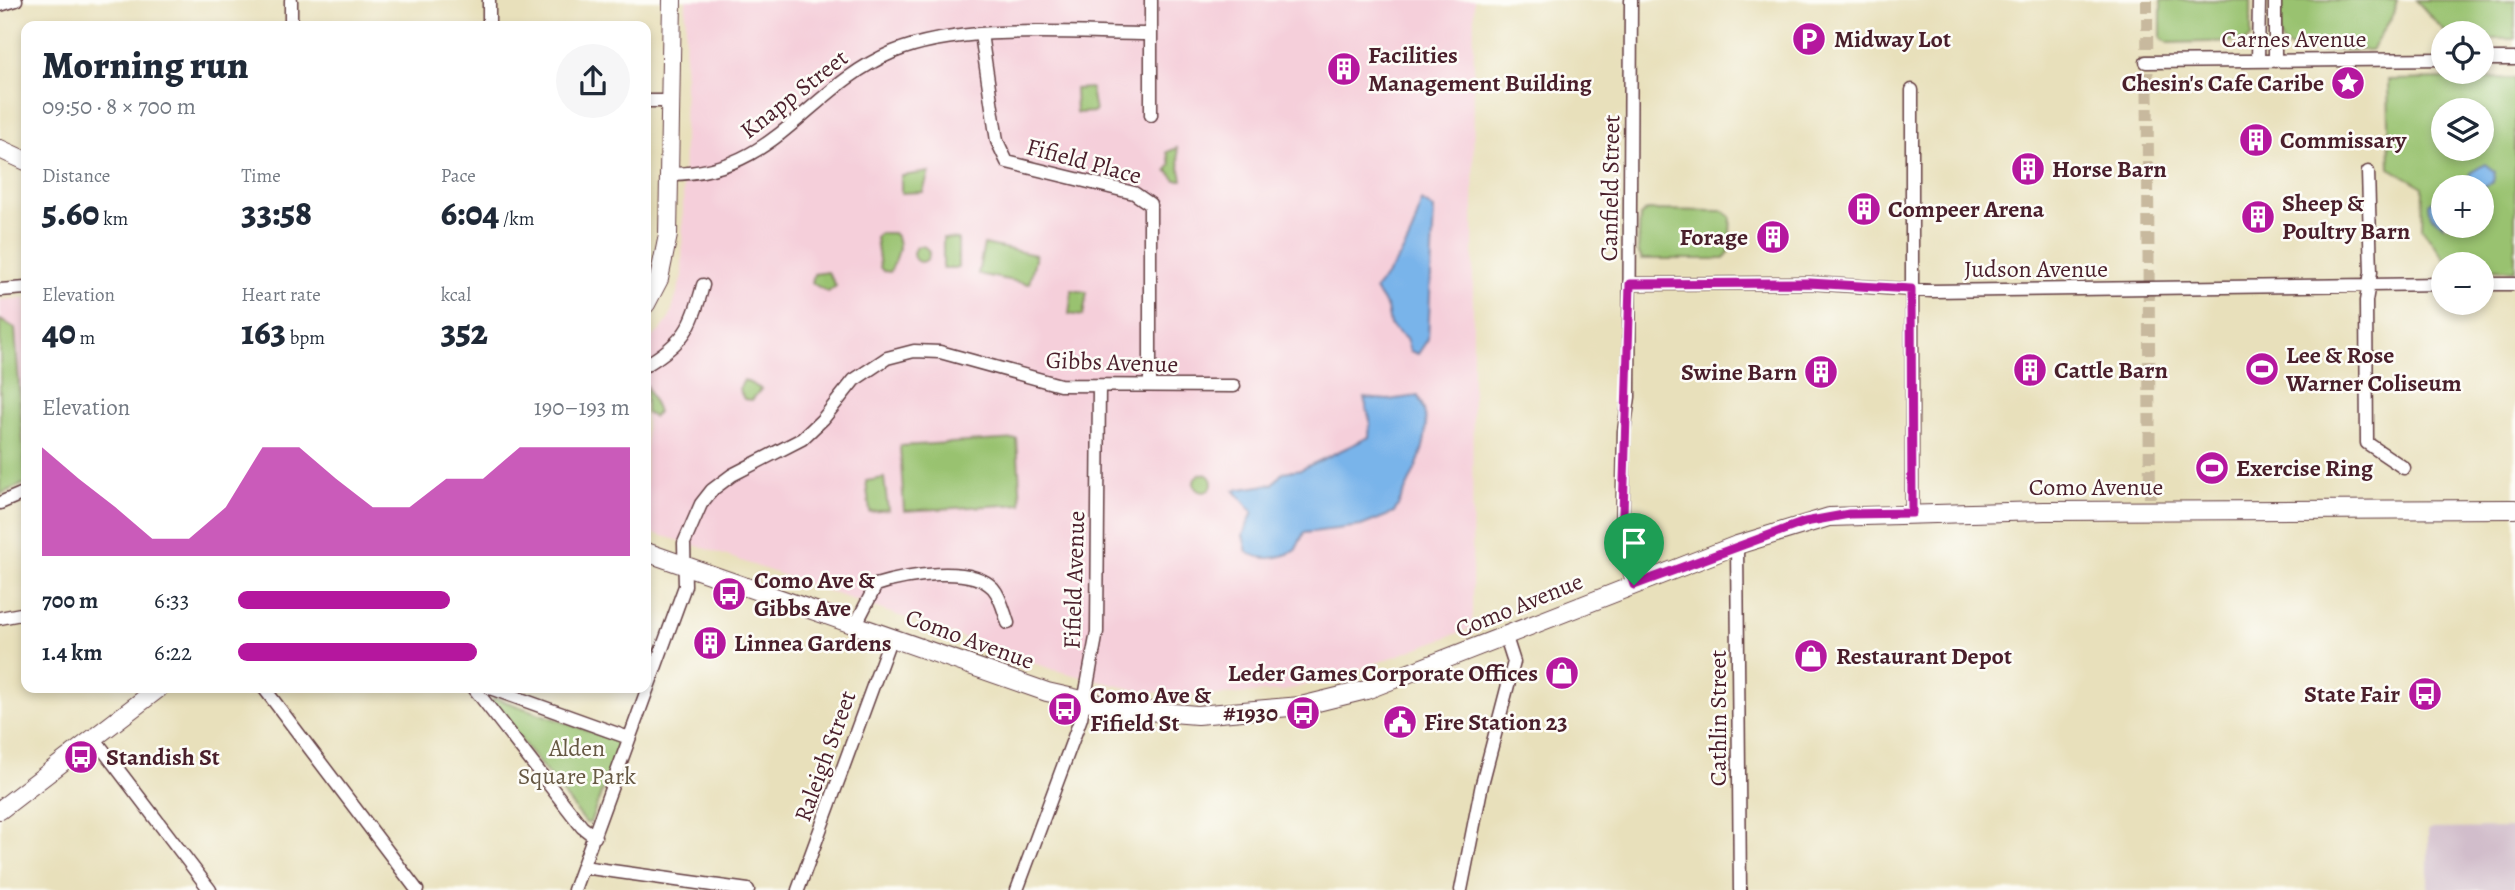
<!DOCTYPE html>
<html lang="en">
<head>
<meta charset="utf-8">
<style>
	:root { --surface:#fff; --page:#f6f6f7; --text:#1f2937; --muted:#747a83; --accent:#b5179e }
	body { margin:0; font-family:Alegreya,serif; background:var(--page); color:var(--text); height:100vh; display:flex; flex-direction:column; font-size:26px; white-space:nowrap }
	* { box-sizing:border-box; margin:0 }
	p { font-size:23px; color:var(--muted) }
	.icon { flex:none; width:38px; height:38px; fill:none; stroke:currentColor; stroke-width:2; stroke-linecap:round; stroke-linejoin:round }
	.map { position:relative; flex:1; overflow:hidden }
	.panel { position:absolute; left:21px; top:21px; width:630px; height:672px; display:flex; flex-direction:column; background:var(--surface); border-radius:14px; box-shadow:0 4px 10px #0003 }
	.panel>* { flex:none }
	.controls { position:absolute; left:2431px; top:21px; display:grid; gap:14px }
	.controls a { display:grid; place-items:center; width:63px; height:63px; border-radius:50%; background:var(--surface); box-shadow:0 4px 10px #0003; font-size:35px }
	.pin { position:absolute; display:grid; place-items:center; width:60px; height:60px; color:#fff; margin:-72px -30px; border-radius:50% 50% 50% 0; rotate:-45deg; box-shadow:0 0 7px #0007 }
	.pin .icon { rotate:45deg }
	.round { display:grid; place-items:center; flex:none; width:74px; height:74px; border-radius:37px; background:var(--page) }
	.overview { display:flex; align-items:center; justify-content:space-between; height:119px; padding:0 21px }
	h1 { font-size:38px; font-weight:800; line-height:52px }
	.figures { display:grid; grid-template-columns:repeat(3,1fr); gap:10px; height:119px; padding:7px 21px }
	.figures div { display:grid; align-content:center }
	.figures b { font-size:35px; font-weight:800 }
	.figures small { font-size:19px; font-weight:400 }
	.figures p { font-size:19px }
	.chart { height:196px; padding:14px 21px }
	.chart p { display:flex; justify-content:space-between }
	.chart svg { width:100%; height:126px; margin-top:7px; fill:var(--accent); opacity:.7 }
	ul { padding:0 21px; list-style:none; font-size:23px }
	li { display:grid; grid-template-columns:112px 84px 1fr; align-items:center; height:52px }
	li i { height:18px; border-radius:9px; background:var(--accent) }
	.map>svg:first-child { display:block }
	.built { fill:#f5cfda }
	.industrial { fill:#d1bdcb }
	.green { fill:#99c26f; stroke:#72704d; stroke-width:2; fill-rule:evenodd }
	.water { fill:#79b4ea; stroke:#626a8a; stroke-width:2 }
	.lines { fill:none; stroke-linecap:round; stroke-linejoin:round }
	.street-tunnel { stroke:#c8b99e; stroke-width:12; stroke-dasharray:12 6; stroke-linecap:butt }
	.street-casing { stroke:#623c41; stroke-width:15 }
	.secondary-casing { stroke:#623c41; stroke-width:20 }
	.street { stroke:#fff; stroke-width:12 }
	.secondary { stroke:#fff; stroke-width:18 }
	.route-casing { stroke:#fff; stroke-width:14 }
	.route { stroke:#b5179e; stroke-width:9 }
	.labels { text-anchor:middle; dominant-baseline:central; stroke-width:5; stroke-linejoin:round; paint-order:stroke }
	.poi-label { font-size:24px; font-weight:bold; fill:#4a1f2b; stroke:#fdfcf7; text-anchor:start }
	.street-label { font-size:24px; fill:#4a1f2b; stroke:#fdfcf7 }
	.park-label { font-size:24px; fill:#665843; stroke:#fdfcf7 }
</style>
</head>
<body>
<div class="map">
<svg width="2515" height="890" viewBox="0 0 2515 890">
	<rect width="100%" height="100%" fill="#fdfcf7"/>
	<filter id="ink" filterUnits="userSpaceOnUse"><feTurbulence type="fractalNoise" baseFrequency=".0143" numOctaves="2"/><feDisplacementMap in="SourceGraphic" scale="14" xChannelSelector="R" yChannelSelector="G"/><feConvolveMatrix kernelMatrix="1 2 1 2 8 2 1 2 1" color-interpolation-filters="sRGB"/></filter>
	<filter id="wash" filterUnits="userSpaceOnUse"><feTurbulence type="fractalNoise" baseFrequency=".00686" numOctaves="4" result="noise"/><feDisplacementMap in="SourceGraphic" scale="28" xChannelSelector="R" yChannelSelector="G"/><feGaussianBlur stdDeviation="1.57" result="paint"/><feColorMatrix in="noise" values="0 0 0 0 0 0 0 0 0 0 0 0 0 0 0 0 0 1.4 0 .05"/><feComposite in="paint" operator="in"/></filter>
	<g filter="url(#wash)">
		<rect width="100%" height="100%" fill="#e8e0bb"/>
		<path class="built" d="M 686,0 L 1474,0 L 1472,628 L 1347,674 L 1284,691 L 1203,696 L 1139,691 L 1054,670 L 707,549 L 646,531 L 646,342 L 661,330 L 670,317 L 682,276 Z
			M 26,298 L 26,453 L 15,328 L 0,320 L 0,300 Z"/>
		<path class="industrial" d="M 2515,828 L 2515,890 L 2428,890 L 2428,829 Z"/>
		<path class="green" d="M 2161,0 L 2251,0 L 2251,37 L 2246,41 L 2168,43 L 2161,38 Z
			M 2280,0 L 2397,0 L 2392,17 L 2371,50 C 2355,50 2291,53 2283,44 C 2276,34 2280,12 2280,0 Z
			M 2416,0 L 2515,0 L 2515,39 L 2482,39 L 2482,33 L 2446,33 Z
			M 2515,78 L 2515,270 L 2482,269 L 2482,264 L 2448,264 L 2422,228 L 2423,187 L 2390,168 L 2388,80 ZM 2443,110 L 2482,110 L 2482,149 L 2443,149 ZM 2443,187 L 2482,187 L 2482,226 L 2443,226 Z
			M 1091,88 L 1095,112 L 1076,113 L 1075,89 Z
			M 1177,148 L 1182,180 L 1176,180 L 1167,170 L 1171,165 L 1167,152 Z
			M 929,172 L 923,192 L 901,193 L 901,176 Z
			M 1647,210 L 1723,211 L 1731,217 L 1729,252 L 1724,259 L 1642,259 L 1638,251 L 1640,216 Z
			M 880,233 L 893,233 C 905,244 896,259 890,272 L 883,271 L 880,267 L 876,238 Z
			M 943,238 L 958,239 L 958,268 L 943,268 Z
			M 984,244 L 1036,255 L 1029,284 L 978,274 Z
			M913 254a8 8 0 1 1 16 0a8 8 0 1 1-16 0Z
			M 828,272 L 836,286 L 828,292 L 812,283 L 814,274 Z
			M 1072,290 L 1087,292 L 1083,316 L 1069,314 Z
			M 0,320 L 15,328 L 26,483 L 0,494 Z
			M 744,380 L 761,389 L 752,400 L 744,399 L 739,389 Z
			M 646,385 L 658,412 L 653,417 L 646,413 Z
			M 1017,439 L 1021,504 L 904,511 L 900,446 Z
			M1194 483a9 9 0 1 1 18 0a9 9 0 1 1-18 0Z
			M 884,478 L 888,510 L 870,512 L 866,481 Z
			M 495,698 L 615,740 L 618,748 L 590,823 L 586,823 L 491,702 Z"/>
		<path class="water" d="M 2485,164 L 2495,172 L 2493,182 L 2481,187 L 2466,187 L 2470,173 Z
			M 2443,194 L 2443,225 L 2431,216 L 2429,204 Z
			M 1421,201 L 1434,209 L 1428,339 L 1418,354 L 1410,351 L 1406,339 L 1390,325 L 1387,308 L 1375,290 C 1400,259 1413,241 1421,201 Z
			M 1418,396 C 1440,432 1411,479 1394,513 L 1361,526 L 1304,533 L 1295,551 C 1279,558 1263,562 1247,552 L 1243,535 L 1253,512 L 1234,490 L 1273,484 L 1283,472 L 1302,469 L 1369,437 L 1370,420 L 1364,398 L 1388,400 Z"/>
	</g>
	<g filter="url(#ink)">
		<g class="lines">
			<path class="street-tunnel" d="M 2147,0 L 2150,510"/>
			<g class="street-casing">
				<path id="street" d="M 291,0 L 291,26
					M 489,0 L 489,26
					M 1151,0 L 1151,115
					M 1631,0 L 1629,397 L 1624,431 L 1622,547 L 1634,585
					M 0,5 L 16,0
					M 981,34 L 997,141 L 1007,162 L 1134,193 L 1150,204 L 1150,386
					M 2482,59 L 2515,59
					M 2258,61 L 2259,0
					M 2275,61 L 2275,0
					M 2146,62 L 2443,59
					M 646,101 L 671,101
					M 2368,172 L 2371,272 L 2366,301 L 2367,443 L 2404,468
					M 671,174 C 776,174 807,88 893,52 C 963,23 1074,34 1151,34
					M 1630,284 L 1809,283 L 1932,291 L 2443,284
					M 2482,284 L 2515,284
					M 0,290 L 26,288
					M 646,365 C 684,342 692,328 703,285
					M 0,503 L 26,492
					M 1912,513 L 1912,90
					M 1737,545 L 1740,890
					M 0,618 L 26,613
					M 856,624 L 876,585 C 904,576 971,564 993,588 C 1001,597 1004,612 1008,623
					M 264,688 L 417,890
					M 474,688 L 582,827 L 595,837
					M 490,688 L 629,738
					M 94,738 L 210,890
					M 583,867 L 748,890
					M 574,890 L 685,586 L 684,543 L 701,504 L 712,490 L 732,475 L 802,439 L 823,419 L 854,380 L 887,358 L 914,351 L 940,352 L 1060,385 L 1234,386
					M 798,890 L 891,637
					M 1017,890 L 1081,718 L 1097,632 L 1099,386
					M 1461,890 L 1482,784 L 1514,662 L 1506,637"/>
			</g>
			<g class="secondary-casing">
				<path id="secondary" d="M 0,149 L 26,161
					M 646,304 L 659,279 L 668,235 L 672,0
					M 646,552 L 1047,692 L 1122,709 L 1197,715 L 1301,706 L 1366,690 L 1737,545 L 1829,517 L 2045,511 L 2515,509
					M 0,810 L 159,688"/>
			</g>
			<use href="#street" class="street"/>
			<use href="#secondary" class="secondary"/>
		</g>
	</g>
	<g class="lines" filter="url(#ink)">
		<g class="route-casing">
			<path id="route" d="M 1809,283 L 1911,289 L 1912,513 L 1849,514 L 1805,522 L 1634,585 L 1622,547 L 1630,284 Z"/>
		</g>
		<use href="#route" class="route"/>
	</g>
	<defs>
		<g id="parking-disc" transform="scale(1.75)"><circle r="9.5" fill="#b5179e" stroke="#fdfcf7"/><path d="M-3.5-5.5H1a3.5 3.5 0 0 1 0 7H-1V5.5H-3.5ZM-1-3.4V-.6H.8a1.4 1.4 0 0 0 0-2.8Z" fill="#fff"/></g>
		<g id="building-disc" transform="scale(1.75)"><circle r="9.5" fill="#b5179e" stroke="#fdfcf7"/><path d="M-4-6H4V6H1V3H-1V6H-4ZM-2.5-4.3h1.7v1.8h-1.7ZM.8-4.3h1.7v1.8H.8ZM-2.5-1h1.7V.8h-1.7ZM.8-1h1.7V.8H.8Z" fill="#fff"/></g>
		<g id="sight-disc" transform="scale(1.75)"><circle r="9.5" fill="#b5179e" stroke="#fdfcf7"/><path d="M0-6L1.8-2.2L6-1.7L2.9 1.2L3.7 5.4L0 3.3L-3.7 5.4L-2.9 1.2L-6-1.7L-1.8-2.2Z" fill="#fff"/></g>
		<g id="stadium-disc" transform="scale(1.75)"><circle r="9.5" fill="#b5179e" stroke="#fdfcf7"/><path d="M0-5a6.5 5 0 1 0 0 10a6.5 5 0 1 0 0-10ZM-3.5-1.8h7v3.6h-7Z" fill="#fff"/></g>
		<g id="bus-disc" transform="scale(1.75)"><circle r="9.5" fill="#b5179e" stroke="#fdfcf7"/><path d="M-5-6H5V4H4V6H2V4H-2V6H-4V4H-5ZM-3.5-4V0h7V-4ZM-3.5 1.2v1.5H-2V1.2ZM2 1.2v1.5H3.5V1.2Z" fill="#fff"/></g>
		<g id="shop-disc" transform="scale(1.75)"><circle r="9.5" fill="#b5179e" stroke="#fdfcf7"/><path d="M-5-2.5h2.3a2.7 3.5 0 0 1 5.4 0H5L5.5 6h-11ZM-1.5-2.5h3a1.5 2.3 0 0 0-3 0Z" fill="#fff"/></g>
		<g id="civic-disc" transform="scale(1.75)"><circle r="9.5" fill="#b5179e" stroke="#fdfcf7"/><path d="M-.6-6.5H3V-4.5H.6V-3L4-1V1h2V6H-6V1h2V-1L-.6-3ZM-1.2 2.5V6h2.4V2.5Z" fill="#fff"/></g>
	</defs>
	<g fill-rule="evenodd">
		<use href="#parking-disc" x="1809" y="39"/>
		<use href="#building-disc" x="1344" y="69"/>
		<use href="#sight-disc" x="2348" y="83"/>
		<use href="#building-disc" x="2256" y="140"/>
		<use href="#building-disc" x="2028" y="169"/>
		<use href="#building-disc" x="1864" y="209"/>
		<use href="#building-disc" x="2258" y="217"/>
		<use href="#building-disc" x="1773" y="237"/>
		<use href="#stadium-disc" x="2262" y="369"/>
		<use href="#building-disc" x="2030" y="370"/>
		<use href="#building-disc" x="1821" y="372"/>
		<use href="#stadium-disc" x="2212" y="468"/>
		<use href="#bus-disc" x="729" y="594"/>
		<use href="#building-disc" x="710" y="643"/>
		<use href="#shop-disc" x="1811" y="656"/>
		<use href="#shop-disc" x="1562" y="673"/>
		<use href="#bus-disc" x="2425" y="694"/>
		<use href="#bus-disc" x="1065" y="709"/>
		<use href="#bus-disc" x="1303" y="713"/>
		<use href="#civic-disc" x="1400" y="722"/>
		<use href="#bus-disc" x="81" y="757"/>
	</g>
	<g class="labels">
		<g class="poi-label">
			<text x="1834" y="39">Midway Lot</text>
			<text x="1368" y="55">Facilities<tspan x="1368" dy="28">Management Building</tspan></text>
			<text x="2324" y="83" text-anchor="end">Chesin's Cafe Caribe</text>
			<text x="2280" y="140">Commissary</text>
			<text x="2052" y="169">Horse Barn</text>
			<text x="2282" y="203">Sheep &amp;<tspan x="2282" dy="28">Poultry Barn</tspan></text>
			<text x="1888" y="209">Compeer Arena</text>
			<text x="1748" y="237" text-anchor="end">Forage</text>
			<text x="2286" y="355">Lee &amp; Rose<tspan x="2286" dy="28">Warner Coliseum</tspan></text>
			<text x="2054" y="370">Cattle Barn</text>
			<text x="1797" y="372" text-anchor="end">Swine Barn</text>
			<text x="2236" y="468">Exercise Ring</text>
			<text x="754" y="580">Como Ave &amp;<tspan x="754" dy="28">Gibbs Ave</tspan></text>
			<text x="734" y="643">Linnea Gardens</text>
			<text x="1836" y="656">Restaurant Depot</text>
			<text x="1538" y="673" text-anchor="end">Leder Games Corporate Offices</text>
			<text x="2400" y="694" text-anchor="end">State Fair</text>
			<text x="1090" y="695">Como Ave &amp;<tspan x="1090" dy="28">Fifield St</tspan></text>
			<text x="1278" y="713" text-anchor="end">#1930</text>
			<text x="1424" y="722">Fire Station 23</text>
			<text x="106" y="757">Standish St</text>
		</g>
		<g class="street-label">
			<text x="2294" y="39">Carnes Avenue</text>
			<text transform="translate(794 94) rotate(-38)">Knapp Street</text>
			<text transform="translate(1084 161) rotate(15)">Fifield Place</text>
			<text transform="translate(1610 188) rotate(-89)">Canfield Street</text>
			<text x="2036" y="269">Judson Avenue</text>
			<text transform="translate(1112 362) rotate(2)">Gibbs Avenue</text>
			<text x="2096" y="487">Como Avenue</text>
			<text transform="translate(1074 580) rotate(-88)">Fifield Avenue</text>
			<text transform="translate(1519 605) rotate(-22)">Como Avenue</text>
			<text transform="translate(970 639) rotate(20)">Como Avenue</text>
			<text transform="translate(1718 718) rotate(-90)">Cathlin Street</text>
			<text transform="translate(825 756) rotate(-70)">Raleigh Street</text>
		</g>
		<g class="park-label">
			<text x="577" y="748">Alden<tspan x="577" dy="28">Square Park</tspan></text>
		</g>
	</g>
</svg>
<div class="controls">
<a><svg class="icon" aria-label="locate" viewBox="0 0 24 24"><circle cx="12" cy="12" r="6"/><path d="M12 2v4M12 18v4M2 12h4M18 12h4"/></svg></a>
<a><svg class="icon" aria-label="layers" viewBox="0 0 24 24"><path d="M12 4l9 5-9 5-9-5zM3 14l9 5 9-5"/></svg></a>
<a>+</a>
<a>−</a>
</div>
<div class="pin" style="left:1634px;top:585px;background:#1e9e55"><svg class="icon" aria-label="arrive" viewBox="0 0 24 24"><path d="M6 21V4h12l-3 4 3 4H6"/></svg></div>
<section class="panel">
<div class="overview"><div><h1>Morning run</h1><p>09:50 · 8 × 700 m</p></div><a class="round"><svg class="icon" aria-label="share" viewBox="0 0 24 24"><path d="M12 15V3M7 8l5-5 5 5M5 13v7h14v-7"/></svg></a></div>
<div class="figures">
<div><p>Distance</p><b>5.60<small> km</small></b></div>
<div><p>Time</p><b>33:58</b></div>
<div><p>Pace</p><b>6:04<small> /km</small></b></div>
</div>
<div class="figures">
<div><p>Elevation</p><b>40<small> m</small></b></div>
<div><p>Heart rate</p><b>163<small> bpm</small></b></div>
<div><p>kcal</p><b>352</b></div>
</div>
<div class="chart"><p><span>Elevation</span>190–193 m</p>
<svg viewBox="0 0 160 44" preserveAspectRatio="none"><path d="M0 44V6L10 17L20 27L30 38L40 38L50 27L60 6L70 6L80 17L90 27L100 27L110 17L120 17L130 6L140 6L150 6L160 6V44z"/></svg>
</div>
<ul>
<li><b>700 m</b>6:33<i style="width:54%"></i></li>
<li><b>1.4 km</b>6:22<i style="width:61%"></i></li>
</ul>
</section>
</div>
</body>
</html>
